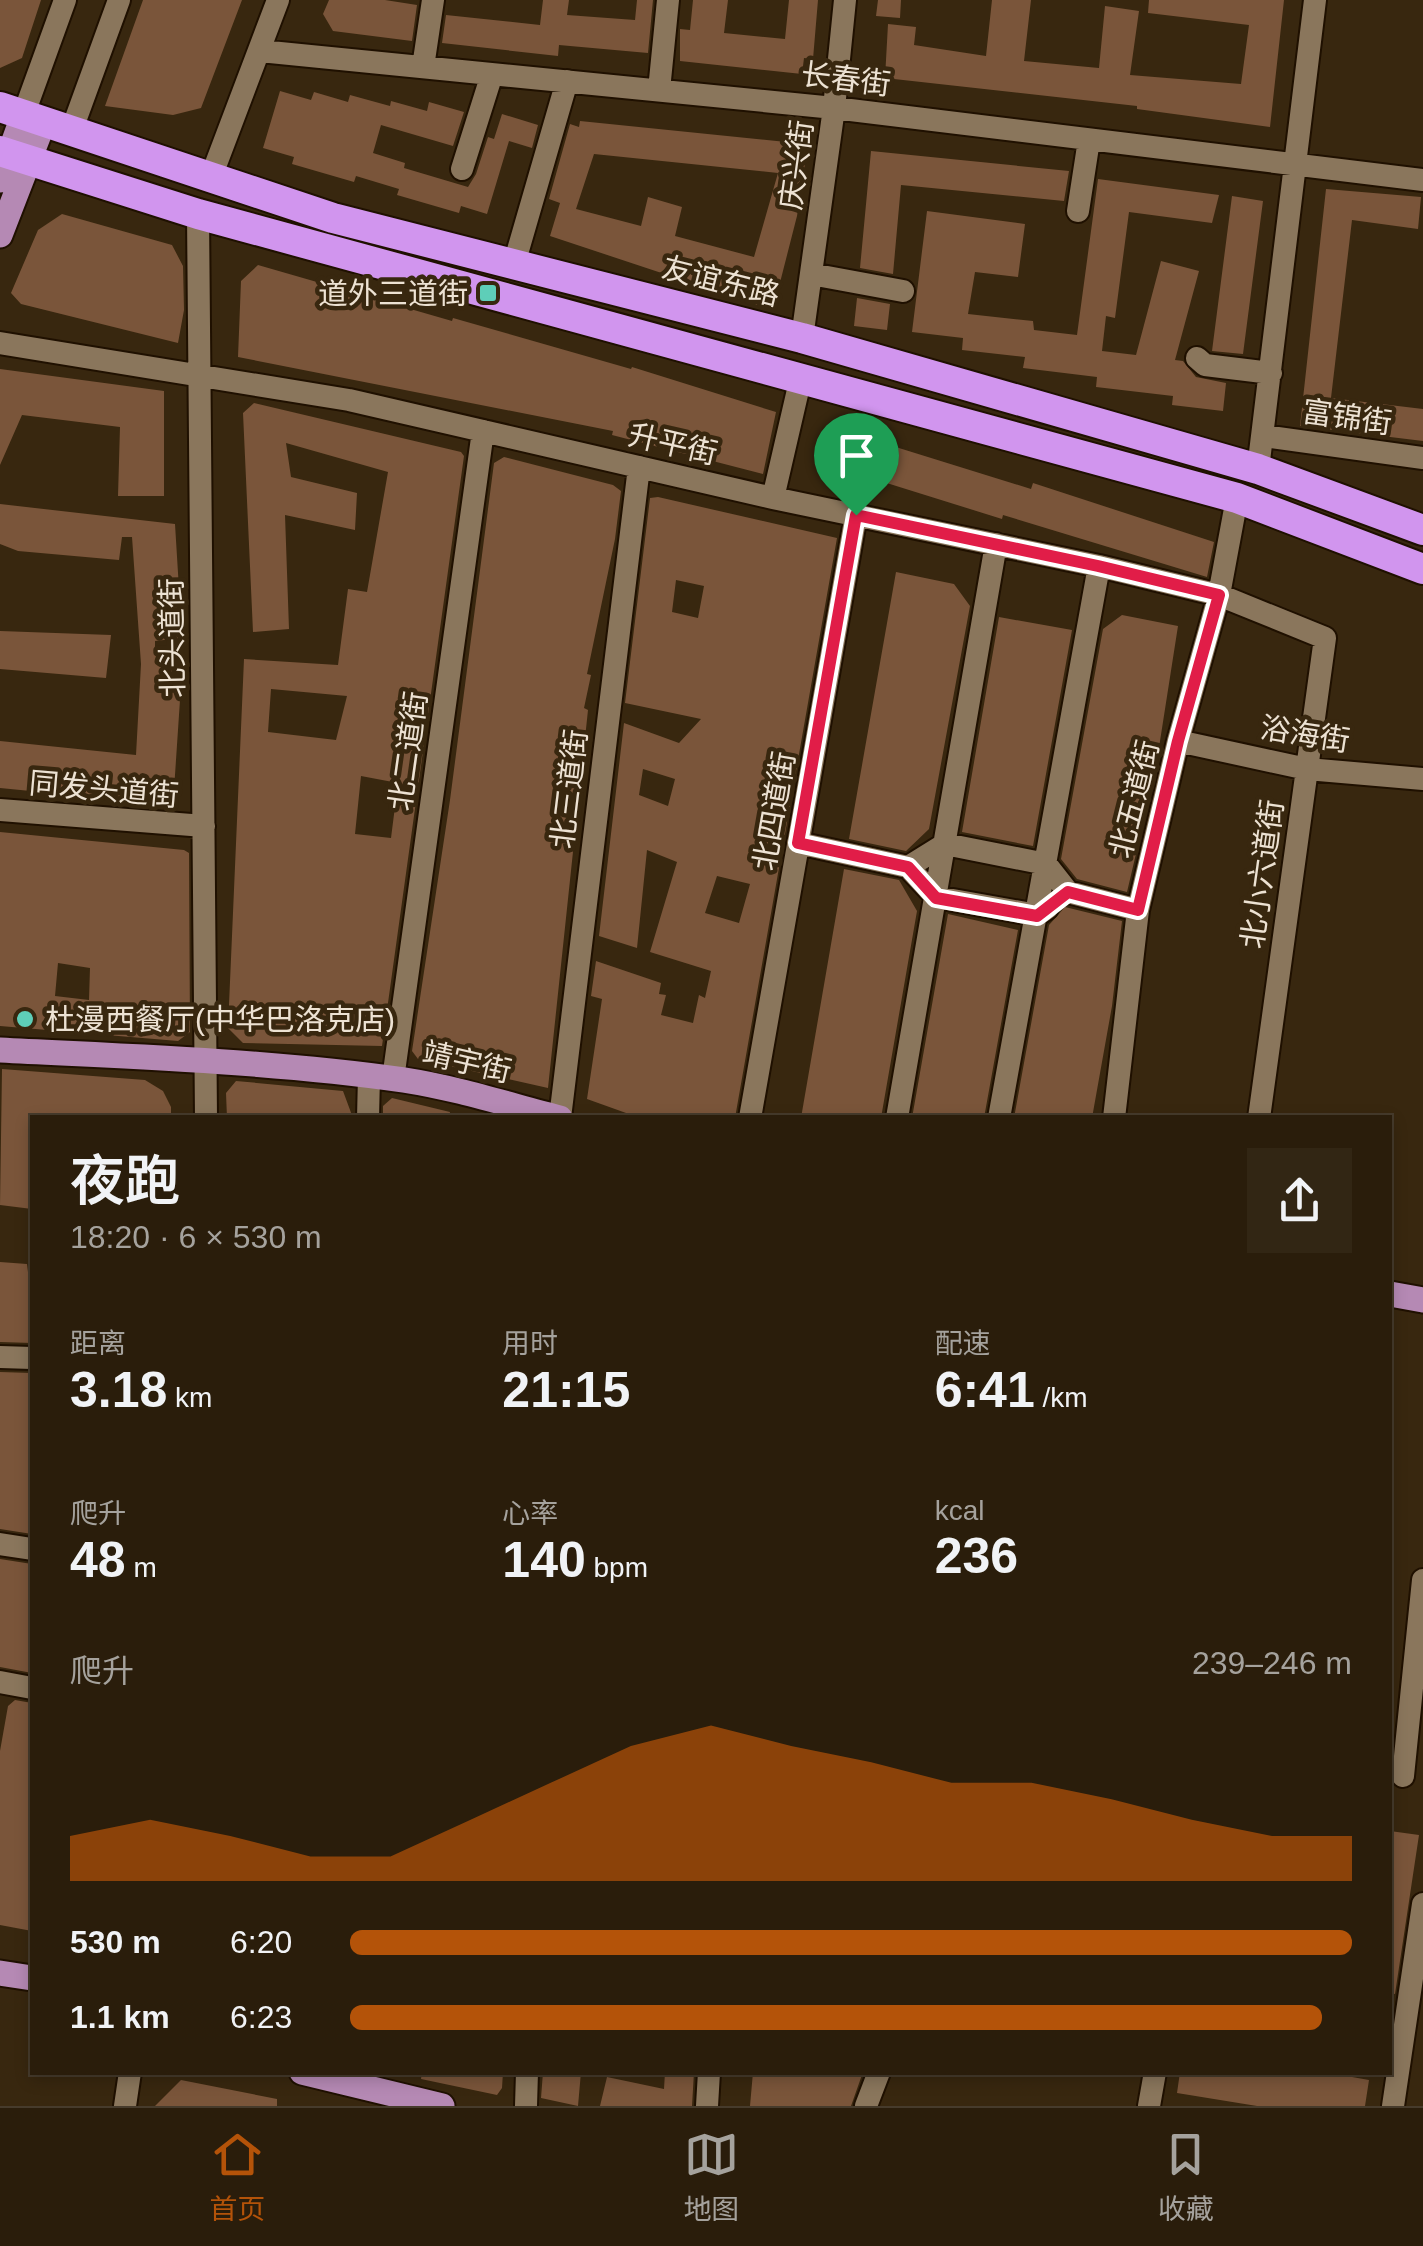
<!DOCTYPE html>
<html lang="zh">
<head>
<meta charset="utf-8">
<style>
	:root { --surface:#2a1d0b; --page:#322614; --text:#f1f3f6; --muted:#a5a29d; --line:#463b2c; --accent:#b45309 }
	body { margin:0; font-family:Arial,"Noto Sans SC",sans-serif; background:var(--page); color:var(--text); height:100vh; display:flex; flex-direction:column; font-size:38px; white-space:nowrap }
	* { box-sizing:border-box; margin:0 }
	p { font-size:32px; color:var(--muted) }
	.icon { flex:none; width:55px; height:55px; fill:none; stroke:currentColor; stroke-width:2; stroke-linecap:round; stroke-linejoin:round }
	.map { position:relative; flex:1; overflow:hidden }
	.details { position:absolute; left:30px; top:1115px; width:1362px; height:960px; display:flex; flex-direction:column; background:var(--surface); border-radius:0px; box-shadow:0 5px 15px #0003,0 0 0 2px var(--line) }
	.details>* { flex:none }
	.pin { position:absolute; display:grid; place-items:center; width:85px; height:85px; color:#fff; margin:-102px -42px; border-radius:50% 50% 50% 0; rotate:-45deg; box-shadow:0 0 10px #0007 }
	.pin .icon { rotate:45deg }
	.round { display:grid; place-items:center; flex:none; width:105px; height:105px; border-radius:0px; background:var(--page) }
	.summary { display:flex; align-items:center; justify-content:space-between; height:170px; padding:0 40px }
	h1 { font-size:55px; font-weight:600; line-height:75px }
	.metrics { display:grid; grid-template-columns:repeat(3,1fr); gap:15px; height:170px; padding:10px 40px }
	.metrics div { display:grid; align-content:center }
	.metrics b { font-size:50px; font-weight:600 }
	.metrics small { font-size:28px; font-weight:400 }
	.metrics p { font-size:28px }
	.chart { height:280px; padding:20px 40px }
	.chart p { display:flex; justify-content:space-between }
	.chart svg { width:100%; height:180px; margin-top:10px; fill:var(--accent); opacity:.7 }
	ul { padding:0 40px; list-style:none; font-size:32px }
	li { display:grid; grid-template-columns:160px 120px 1fr; align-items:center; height:75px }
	li i { height:25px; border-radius:12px; background:var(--accent) }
	.tabs { display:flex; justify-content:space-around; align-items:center; height:140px; border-top:2px solid var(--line); background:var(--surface); font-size:28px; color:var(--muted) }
	.tabs a { display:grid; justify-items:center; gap:5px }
	.tabs .current { color:var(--accent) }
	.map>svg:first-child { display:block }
	.building { fill:#7a553a; fill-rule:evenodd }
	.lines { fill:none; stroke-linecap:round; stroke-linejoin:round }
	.minor-casing { stroke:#1f1000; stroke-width:26 }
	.major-casing { stroke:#1f1000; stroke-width:29 }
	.highway-casing { stroke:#1f1000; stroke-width:34 }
	.minor { stroke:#8a765c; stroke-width:22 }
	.major { stroke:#b589b4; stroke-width:25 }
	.highway { stroke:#d195ee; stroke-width:30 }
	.route-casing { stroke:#fff; stroke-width:20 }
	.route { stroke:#e11d48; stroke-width:12 }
	.poi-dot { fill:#5eceb8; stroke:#38270f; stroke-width:4 }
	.labels { text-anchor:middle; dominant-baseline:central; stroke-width:9; stroke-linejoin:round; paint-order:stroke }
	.street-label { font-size:30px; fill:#ede2d3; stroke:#38270f }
	.poi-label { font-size:30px; fill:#ede2d3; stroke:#38270f; text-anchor:end }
</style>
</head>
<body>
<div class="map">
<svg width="1423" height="2106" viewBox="0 0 1423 2106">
	<rect width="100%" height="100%" fill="#38270f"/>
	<path class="building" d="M 0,0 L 41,0 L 22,58 L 0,68 Z
		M 143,0 L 242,0 L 201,108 L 173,115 L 105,106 Z
		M 329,0 L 385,0 L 417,5 L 412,41 L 333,31 L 323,14 Z
		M 543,0 L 569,0 L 567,15 L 635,20 L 637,0 L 653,0 L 648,53 L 559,45 L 558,56 L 442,43 L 446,15 L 540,25 Z
		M 693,0 L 728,0 L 724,33 L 785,39 L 789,0 L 818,0 L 813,59 L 804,58 L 802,74 L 680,61 L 680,29 L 690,30 Z
		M 878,0 L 901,0 L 900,18 L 876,16 Z
		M 992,0 L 1031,0 L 1024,61 L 1099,68 L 1105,6 L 1139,11 L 1130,75 L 1241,84 L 1249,25 L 1148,13 L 1149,0 L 1284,0 L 1270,127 L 1137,109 L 1137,106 L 885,78 L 888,24 L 916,27 L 914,45 L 986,56 Z
		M 280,91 L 311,100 L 314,92 L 348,102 L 350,95 L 390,106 L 391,101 L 427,111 L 429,102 L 464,112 L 453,146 L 381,125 L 373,153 L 405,163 L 404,168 L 468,187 L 476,174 L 488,137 L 494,139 L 502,114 L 538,125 L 532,148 L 509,141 L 487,214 L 461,206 L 459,213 L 397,195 L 399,189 L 356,176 L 354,182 L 292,164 L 294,157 L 263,148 Z
		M 580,121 L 796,143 L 796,150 L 807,150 L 797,216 L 773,310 L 550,236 L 560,203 L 549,199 L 570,124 L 579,127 ZM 594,154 L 778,173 L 754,257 L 675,236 L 682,207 L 648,197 L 641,226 L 576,209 Z
		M 871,151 L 1069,171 L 1064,201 L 901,185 L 893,274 L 860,268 Z
		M 1098,179 L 1219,195 L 1212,223 L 1129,212 L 1115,318 L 1106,316 L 1102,351 L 1136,355 L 1161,261 L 1199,271 L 1175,360 L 1183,361 L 1196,377 L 1226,383 L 1223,411 L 1172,405 L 1173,396 L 1096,387 L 1097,377 L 1023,368 L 1025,357 L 962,350 L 963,338 L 912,332 L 927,211 L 1025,224 L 1018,277 L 975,272 L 968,314 L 1033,321 L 1034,330 L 1077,335 Z
		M 1326,189 L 1421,197 L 1418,229 L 1352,220 L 1331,398 L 1423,409 L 1423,441 L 1300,426 Z
		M 1232,196 L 1263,201 L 1243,354 L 1212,351 Z
		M 62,214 L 172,245 L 183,266 L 184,310 L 178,343 L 21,304 L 11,293 L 38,230 Z
		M 258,265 L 452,321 L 453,318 L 631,369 L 632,367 L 776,412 L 763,474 L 612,435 L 613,431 L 238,357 L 241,281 Z
		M 857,298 L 890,304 L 887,330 L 854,326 Z
		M 0,369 L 164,391 L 164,496 L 118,496 L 120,427 L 22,415 L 0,465 Z
		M 254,403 L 461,452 L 464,456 L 382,1046 L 243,1043 L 228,1028 L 244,659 L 338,665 L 348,589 L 367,592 L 388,472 L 286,443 L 291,477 L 357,493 L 355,530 L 285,515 L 289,629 L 253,632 L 243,413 ZM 271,689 L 347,696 L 336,740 L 268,732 ZM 361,776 L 398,783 L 391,838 L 355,834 Z
		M 841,430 L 1031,489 L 1033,483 L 1214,542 L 1207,577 L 1003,515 L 1002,519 L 829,465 Z
		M 504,457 L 613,485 L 621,491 L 615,539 L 587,674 L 591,675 L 584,708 L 588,710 L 548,1088 L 418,1059 L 412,1051 L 450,800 L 494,463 Z
		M 658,497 L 837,538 L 735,1118 L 640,1118 L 587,1099 L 602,999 L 591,996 L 596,961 L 661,983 L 659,994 L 666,995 L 661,1015 L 693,1023 L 699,995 L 705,998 L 711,971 L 650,952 L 677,862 L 647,850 L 637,948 L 599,936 L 624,723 L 679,743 L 701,719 L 625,703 L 650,498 ZM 676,580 L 704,586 L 698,618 L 672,612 ZM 643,769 L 675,779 L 668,806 L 639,795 ZM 717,876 L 750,884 L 739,923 L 705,913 Z
		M 0,504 L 175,524 L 182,638 L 155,641 L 155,653 L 183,655 L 173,805 L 0,788 L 0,741 L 136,755 L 141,664 L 132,537 L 122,537 L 119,560 L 18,551 L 0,544 Z
		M 896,572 L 954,584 L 970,606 L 929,829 L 906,851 L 849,839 Z
		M 1122,615 L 1178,626 L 1155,773 L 1127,892 L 1077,879 L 1061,859 L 1103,629 Z
		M 999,617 L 1072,630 L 1033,846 L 962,832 Z
		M 0,631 L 111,635 L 106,678 L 0,669 Z
		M 0,832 L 184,850 L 189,853 L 190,1032 L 178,1041 L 0,1026 ZM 58,963 L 90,968 L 89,1000 L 55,996 Z
		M 844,869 L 899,880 L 917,911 L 881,1118 L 801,1118 Z
		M 1065,907 L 1122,921 L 1112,1006 L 1092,1118 L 1014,1118 L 1049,925 Z
		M 948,914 L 1018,930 L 984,1118 L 912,1118 Z
		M 2,1069 L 145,1080 L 163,1091 L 171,1107 L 171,1118 L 32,1118 L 32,1209 L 0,1205 Z
		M 236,1081 L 343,1091 L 353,1118 L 227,1118 L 226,1093 Z
		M 392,1098 L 450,1112 L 449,1118 L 383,1118 L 383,1106 Z
		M 0,1262 L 27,1264 L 32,1305 L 32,1343 L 0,1342 Z
		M 0,1372 L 32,1373 L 32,1534 L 0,1529 Z
		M 0,1559 L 32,1564 L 32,1673 L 0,1667 Z
		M 15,1700 L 32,1703 L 32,1931 L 0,1925 L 0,1751 L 8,1706 Z
		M 1390,1831 L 1419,1835 L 1395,1994 L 1390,1993 L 1393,1870 L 1390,1869 Z
		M 422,2072 L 503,2072 L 502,2088 L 497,2095 L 421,2079 Z
		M 543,2072 L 581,2072 L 578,2106 L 541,2098 Z
		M 665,2072 L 694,2072 L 692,2106 L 600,2106 L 607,2077 L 664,2089 Z
		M 753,2072 L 863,2072 L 851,2106 L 750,2106 Z
		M 1180,2072 L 1324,2072 L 1369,2080 L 1365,2106 L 1257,2106 L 1177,2093 Z
		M 181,2080 L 277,2099 L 277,2106 L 155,2106 Z"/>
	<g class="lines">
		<g class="minor-casing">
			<path id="minor" d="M 260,51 L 834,108 L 1423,180
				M 423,67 L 433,0
				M 659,90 L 668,0
				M 23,116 L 65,0
				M 71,132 L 119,0
				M 462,169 L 492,74
				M 211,177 L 278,0
				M 1078,211 L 1089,140
				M 198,214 L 206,1118
				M 514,264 L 567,81
				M 811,274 L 903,291
				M 802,338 L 834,108 L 845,0
				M 0,343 L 349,400 L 773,498 L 1099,566 L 1219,595 L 1325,638 L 1259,1118
				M 1197,358 L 1205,365 L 1271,373
				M 1263,436 L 1423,458
				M 1258,469 L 1315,0
				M 773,498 L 801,377
				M 1178,741 L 1307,769 L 1423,779
				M 0,810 L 204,826
				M 798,843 L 908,867 L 945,844 L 1046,864 L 1068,892 L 1138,910
				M 908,867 L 936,897 L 1037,915 L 1047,908
				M 393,1079 L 483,431
				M 368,1118 L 369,1076
				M 560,1118 L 639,467
				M 750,1118 L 856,515
				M 897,1118 L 996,544
				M 999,1118 L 1099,566
				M 1114,1118 L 1138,910 L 1178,741 L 1219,595 L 1237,498
				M 0,1357 L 32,1358
				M 0,1544 L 32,1549
				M 0,1682 L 32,1688
				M 1403,1776 L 1423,1580
				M 125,2106 L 130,2072
				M 526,2106 L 527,2072
				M 707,2106 L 709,2072
				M 866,2106 L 879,2072
				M 1149,2106 L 1155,2072
				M 1393,2106 L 1423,1904"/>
		</g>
		<g class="major-casing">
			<path id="major" d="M 0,180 L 23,116
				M 0,235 L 43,124
				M 0,1050 C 135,1057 270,1061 404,1080 C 456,1088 509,1105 560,1118
				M 1390,1294 L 1423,1300
				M 0,1973 L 32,1978
				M 302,2072 L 442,2106"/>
		</g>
		<g class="highway-casing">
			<path id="highway" d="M 0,107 L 333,218 L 802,338 L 1258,469 L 1423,530
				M 0,151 L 198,214 L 1237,498 L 1423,569"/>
		</g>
		<use href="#minor" class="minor"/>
		<use href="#major" class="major"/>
		<use href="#highway" class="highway"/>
	</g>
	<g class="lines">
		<g class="route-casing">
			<path id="route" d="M 856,515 L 1098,566 L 1219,595 L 1178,741 L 1138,910 L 1068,892 L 1037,916 L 936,898 L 908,867 L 798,843 Z"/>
		</g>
		<use href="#route" class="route"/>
	</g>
	<g class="poi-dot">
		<rect x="478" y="283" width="20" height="20" rx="5"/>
		<circle cx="25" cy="1019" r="10"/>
	</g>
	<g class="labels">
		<g class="street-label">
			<text transform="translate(846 79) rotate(7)">长春街</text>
			<text transform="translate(796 165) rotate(-82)">庆兴街</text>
			<text transform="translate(721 281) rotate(14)">友谊东路</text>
			<text transform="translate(1347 417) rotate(8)">富锦街</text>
			<text transform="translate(673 444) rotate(13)">升平街</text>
			<text transform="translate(172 638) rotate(-91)">北头道街</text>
			<text transform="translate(1305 734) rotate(9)">浴海街</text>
			<text transform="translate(408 751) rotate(-82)">北二道街</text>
			<text transform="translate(104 789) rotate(5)">同发头道街</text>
			<text transform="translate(569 789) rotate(-83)">北三道街</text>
			<text transform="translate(1134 799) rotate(-76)">北五道街</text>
			<text transform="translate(774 811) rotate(-80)">北四道街</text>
			<text transform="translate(1262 874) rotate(-82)">北小六道街</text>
			<text transform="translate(467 1062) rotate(13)">靖宇街</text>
		</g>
		<g class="poi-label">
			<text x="468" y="293">道外三道街</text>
			<text x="45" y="1019" text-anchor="start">杜漫西餐厅(中华巴洛克店)</text>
		</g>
	</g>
</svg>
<div class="pin" style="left:856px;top:515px;background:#1e9e55"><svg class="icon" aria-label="arrive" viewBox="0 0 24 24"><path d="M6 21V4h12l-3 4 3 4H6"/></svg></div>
<section class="details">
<div class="summary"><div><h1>夜跑</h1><p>18:20 · 6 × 530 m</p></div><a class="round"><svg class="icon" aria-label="share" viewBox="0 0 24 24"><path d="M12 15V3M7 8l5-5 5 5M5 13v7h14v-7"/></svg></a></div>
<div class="metrics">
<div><p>距离</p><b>3.18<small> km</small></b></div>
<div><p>用时</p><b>21:15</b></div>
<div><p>配速</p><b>6:41<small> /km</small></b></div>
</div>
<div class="metrics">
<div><p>爬升</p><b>48<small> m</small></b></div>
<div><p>心率</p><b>140<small> bpm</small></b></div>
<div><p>kcal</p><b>236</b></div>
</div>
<div class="chart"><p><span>爬升</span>239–246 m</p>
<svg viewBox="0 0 160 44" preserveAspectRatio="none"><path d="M0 44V33L10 29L20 33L30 38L40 38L50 29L60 20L70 11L80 6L90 11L100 15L110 20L120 20L130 24L140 29L150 33L160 33V44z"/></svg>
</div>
<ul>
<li><b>530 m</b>6:20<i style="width:100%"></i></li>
<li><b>1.1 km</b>6:23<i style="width:97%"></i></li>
</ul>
</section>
</div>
<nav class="tabs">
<a class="current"><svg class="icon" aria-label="home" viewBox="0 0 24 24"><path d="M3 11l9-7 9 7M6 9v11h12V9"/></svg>首页</a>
<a><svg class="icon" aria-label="map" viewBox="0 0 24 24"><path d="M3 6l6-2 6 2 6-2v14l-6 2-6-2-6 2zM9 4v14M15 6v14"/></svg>地图</a>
<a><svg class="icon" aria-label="saved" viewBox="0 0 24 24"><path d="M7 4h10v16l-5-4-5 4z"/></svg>收藏</a>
</nav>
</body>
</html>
